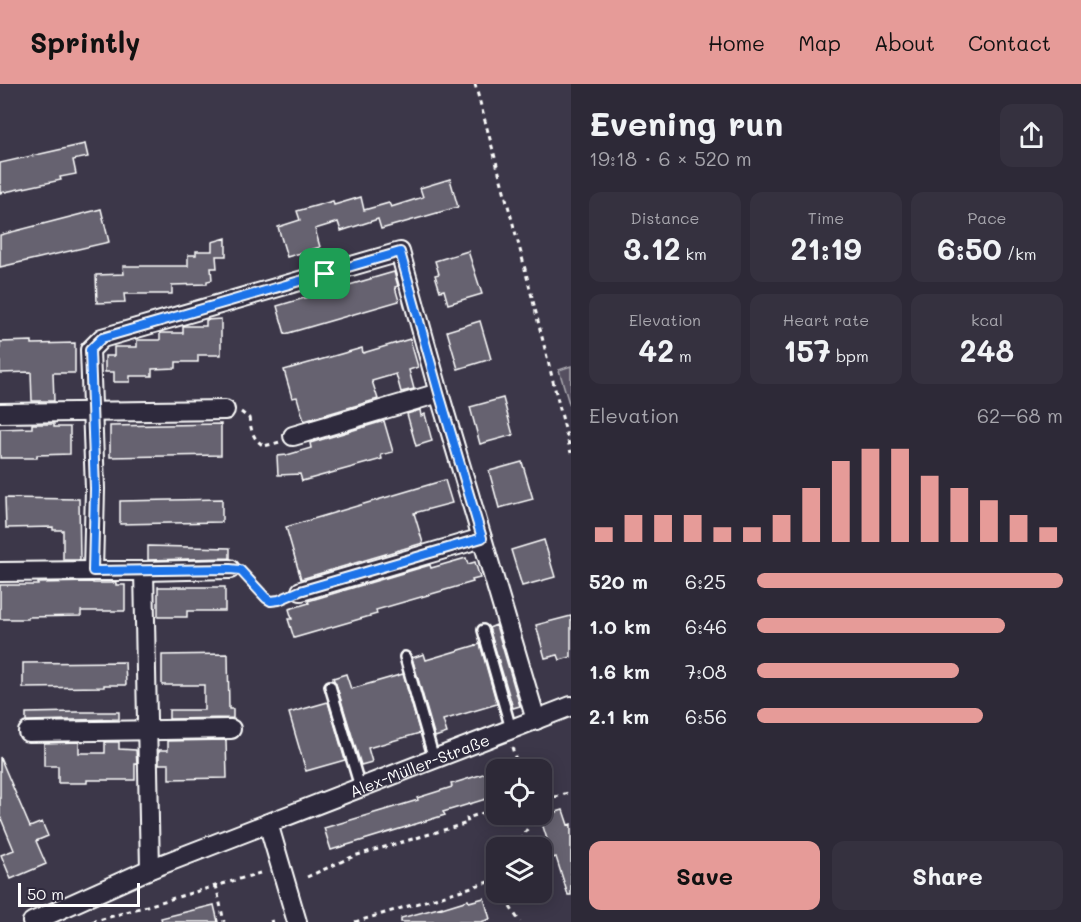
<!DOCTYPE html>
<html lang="en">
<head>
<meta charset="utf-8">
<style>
	:root { --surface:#2d2937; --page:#35313f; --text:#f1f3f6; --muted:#a7a6ad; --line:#484552; --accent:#e69b98 }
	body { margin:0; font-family:Mali,sans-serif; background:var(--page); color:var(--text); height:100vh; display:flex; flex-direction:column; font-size:22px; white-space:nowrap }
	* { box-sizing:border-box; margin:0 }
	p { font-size:20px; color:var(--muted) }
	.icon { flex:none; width:33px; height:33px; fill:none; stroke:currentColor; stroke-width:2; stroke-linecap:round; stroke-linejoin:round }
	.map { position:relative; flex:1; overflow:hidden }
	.details { display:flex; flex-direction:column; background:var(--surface); width:510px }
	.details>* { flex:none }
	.buttons { position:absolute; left:486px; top:675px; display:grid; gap:12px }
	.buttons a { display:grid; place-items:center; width:66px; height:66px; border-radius:12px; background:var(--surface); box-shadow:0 3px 15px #0003,0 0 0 2px var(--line); font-size:30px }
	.scale { position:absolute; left:18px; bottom:15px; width:122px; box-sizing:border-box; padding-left:6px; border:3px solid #fff; border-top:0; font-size:16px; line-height:21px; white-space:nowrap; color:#fff; -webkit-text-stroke:4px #2f2a3d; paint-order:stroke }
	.pin { position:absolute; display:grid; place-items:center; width:51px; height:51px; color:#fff; margin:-26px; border-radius:12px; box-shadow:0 3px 9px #0006 }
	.round { display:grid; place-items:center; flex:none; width:63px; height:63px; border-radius:12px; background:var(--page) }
	.overview { display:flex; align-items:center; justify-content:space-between; height:102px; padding:0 18px }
	h1 { font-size:33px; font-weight:700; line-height:45px }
	.figures { display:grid; grid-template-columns:repeat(3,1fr); gap:9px; height:102px; padding:6px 18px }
	.figures div { display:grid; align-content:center; border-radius:12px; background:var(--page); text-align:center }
	.figures b { font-size:30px; font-weight:700 }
	.figures small { font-size:16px; font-weight:400 }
	.figures p { font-size:16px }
	.chart { height:168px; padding:12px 18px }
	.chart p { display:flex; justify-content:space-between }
	.chart svg { width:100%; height:108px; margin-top:6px; stroke:var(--accent); stroke-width:6 }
	.button { display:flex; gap:12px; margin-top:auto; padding:12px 18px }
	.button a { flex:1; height:69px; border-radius:12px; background:var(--accent); color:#111; font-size:24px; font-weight:700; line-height:69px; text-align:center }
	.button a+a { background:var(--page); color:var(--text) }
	ul { padding:0 18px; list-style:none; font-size:20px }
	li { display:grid; grid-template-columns:96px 72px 1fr; align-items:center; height:45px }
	li i { height:15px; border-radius:8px; background:var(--accent) }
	header { display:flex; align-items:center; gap:36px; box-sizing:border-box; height:84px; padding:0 30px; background:var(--accent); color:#111 }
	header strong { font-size:28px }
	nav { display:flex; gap:33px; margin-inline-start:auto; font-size:21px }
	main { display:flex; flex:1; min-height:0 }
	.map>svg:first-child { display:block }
	.green { fill:#555060; stroke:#aaa8b0; stroke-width:1.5 }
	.building { fill:#666270; stroke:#fff; stroke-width:1.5 }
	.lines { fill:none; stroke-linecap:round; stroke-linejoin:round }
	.lane-casing { stroke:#fff; stroke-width:14 }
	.street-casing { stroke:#fff; stroke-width:22 }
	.path { stroke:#fff; stroke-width:3; stroke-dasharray:4.5 4.5; stroke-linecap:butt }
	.lane { stroke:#2f2a3d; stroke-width:9 }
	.street { stroke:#2f2a3d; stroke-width:18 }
	.route-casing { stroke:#fff; stroke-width:12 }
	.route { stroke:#1a73e8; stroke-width:8 }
	.labels { text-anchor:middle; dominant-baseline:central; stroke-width:4.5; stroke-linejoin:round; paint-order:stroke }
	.street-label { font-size:16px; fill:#fff; stroke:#2f2a3d }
</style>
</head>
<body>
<header>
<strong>Sprintly</strong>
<nav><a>Home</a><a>Map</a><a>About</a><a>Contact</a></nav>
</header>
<main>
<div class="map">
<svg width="571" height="838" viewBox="0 0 571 838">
	<rect width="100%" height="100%" fill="#3c3749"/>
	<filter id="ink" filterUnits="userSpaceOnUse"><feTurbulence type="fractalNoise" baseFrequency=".0167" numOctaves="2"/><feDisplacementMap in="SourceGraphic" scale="12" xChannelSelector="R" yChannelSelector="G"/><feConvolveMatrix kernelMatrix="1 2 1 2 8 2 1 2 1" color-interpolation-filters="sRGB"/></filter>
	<g filter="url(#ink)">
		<path class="green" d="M 571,282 L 571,326 L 559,286 Z"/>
		<path class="building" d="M 85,60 L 88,73 L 73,76 L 76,90 L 60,93 L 61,96 L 0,109 L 0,79 Z
			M 450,95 L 458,123 L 381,145 L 378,135 L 341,147 L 338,138 L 315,145 L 320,163 L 287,173 L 278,143 L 300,136 L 297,127 L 333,117 L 334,121 L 361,113 L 364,126 L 389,119 L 391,123 L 423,113 L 420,104 Z
			M 101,125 L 109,158 L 0,183 L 0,151 Z
			M 226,154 L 226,172 L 216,172 L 217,184 L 211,184 L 212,196 L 207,197 L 207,200 L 172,201 L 172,210 L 124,210 L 125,218 L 97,219 L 96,191 L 124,190 L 123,182 L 188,182 L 188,171 L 196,171 L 196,167 L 212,167 L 212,158 Z
			M 468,167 L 482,210 L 448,220 L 444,206 L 440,207 L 435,191 L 439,190 L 435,177 Z
			M 394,188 L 398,202 L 395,203 L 399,217 L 285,250 L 277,222 Z
			M 221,235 L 221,271 L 198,271 L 198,278 L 176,278 L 176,284 L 152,285 L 152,292 L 130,292 L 130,298 L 114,298 L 114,288 L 105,288 L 105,272 L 114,272 L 114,263 L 137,263 L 137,256 L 160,256 L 160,249 L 183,249 L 183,242 L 206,242 L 206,236 Z
			M 480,237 L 491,275 L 458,285 L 447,247 Z
			M 410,255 L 418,283 L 409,286 L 414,305 L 401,308 L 396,290 L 372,297 L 378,315 L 304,337 L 297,313 L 292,314 L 284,286 L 362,264 L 363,269 Z
			M 32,257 L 32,260 L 75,259 L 75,289 L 53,289 L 54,317 L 32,317 L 31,288 L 0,289 L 0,258 Z
			M 503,314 L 513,351 L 480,360 L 470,323 Z
			M 420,326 L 421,332 L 425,330 L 432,357 L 416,362 L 407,330 Z
			M 384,337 L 393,368 L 381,371 L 382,375 L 302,397 L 300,390 L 278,391 L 277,372 L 287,371 L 311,364 L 310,359 Z
			M 32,340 L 54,340 L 54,343 L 70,343 L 70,370 L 37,371 L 37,374 L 0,374 L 0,345 L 32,344 Z
			M 221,340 L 221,371 L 110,373 L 110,342 Z
			M 522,378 L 533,415 L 499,424 L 489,387 Z
			M 445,396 L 452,419 L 414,429 L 423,459 L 301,495 L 286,443 Z
			M 5,414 L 79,415 L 80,476 L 63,476 L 63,446 L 53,446 L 53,443 L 6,444 Z
			M 222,415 L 222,438 L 120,440 L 120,417 Z
			M 544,456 L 555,493 L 522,502 L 511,466 Z
			M 148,462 L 230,464 L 230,474 L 148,476 Z
			M 466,474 L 468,480 L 475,478 L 480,494 L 472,496 L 473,498 L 376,526 L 377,530 L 294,554 L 288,535 L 292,535 L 289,525 L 309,519 L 308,517 L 430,481 L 431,484 Z
			M 93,498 L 93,499 L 116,499 L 116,501 L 125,501 L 125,527 L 81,527 L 81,532 L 28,533 L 28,535 L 0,535 L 0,501 L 38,501 L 38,499 Z
			M 158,503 L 225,503 L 225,527 L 187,527 L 187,533 L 158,533 Z
			M 571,532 L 571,573 L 560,576 L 558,571 L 545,574 L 536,541 Z
			M 496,541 L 520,622 L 513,624 L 489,544 Z
			M 480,560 L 497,620 L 443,636 L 447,649 L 435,653 L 412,574 L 424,570 L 426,576 Z
			M 228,570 L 229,625 L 233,625 L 233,634 L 169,635 L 169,626 L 204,626 L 204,601 L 162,601 L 162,571 Z
			M 125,578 L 126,601 L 104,601 L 104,603 L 23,604 L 23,579 Z
			M 346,590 L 351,605 L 403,590 L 420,649 L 368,664 L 372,678 L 361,681 L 336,600 L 333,594 Z
			M 328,618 L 345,676 L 306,687 L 289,629 Z
			M 77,628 L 119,628 L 119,635 L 26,637 L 26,629 Z
			M 226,656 L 227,694 L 169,695 L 169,680 L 159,680 L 159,666 L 168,666 L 168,657 Z
			M 79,658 L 79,669 L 105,669 L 105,658 L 119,658 L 119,665 L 136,666 L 137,680 L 135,680 L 135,696 L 87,696 L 87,699 L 58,699 L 58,682 L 44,682 L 44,659 Z
			M 0,673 L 30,743 L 42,738 L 48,752 L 36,757 L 46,780 L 11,795 L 1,771 L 14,766 L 0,732 Z
			M 496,686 L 496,712 L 443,728 L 445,731 L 331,766 L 324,744 L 418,716 L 417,714 L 452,703 L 451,700 Z
			M 563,726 L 568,741 L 571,740 L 571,811 L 568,811 L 556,773 L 553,774 L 540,733 Z
			M 484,814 L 490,835 L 481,838 L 401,838 L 401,834 L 442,823 L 442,824 L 468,816 L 469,818 Z
			M 214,821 L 218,838 L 162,838 L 161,834 Z"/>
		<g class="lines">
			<g class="lane-casing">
				<path id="lane" d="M 483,546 L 511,645
					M 405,573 L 434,675
					M 330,602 L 360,703"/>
			</g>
			<g class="street-casing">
				<g id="street">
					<path d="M 0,329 L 225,326"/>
					<path d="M 293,352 L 439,309"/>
					<path d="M 144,487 L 230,485"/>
					<path d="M 0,488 L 93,487"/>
					<path d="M 301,507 L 482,454"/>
					<path d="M 28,648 L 231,645"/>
					<path d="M 268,739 L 297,838"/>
					<path d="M 150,785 L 144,487 L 93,487 L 95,405 L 90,266 L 102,254 L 400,168 L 439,309 L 536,636"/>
					<path id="s1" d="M 32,838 L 150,785 L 571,622"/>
				</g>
			</g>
			<path class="path" d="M 475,0 L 522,173 L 571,369
				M 241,328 L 249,334 C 252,348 252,354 264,362 L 280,358
				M 245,492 L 265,514 L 271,517 L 288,512
				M 512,663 L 519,686
				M 542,724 L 546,716 L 571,708
				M 515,764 L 537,730
				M 307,793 L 354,772 L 468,739 L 467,734 L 496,725
				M 492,797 L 496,803
				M 216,801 L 224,838
				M 500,808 L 520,838
				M 92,838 L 260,789
				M 270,838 L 273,837
				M 355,838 L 492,797 L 496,791"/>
			<use href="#lane" class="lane"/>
			<use href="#street" class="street"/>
		</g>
	</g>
	<g class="lines" filter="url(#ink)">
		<g class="route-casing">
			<path id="route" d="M 400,168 L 439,309 L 482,454 L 300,507 L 279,516 L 271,517 L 266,514 L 240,486 L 230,485 L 93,487 L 95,405 L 90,266 L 102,254 Z"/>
		</g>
		<use href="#route" class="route"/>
	</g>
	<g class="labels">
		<g class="street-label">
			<text stroke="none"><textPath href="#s1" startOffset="418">Alex-Müller-Straße</textPath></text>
		</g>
	</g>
</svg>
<div class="buttons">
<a><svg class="icon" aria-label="locate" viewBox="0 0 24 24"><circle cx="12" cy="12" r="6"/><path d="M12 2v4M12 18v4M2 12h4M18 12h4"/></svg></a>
<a><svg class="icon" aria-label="layers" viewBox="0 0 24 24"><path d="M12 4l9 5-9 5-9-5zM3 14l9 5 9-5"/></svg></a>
</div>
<div class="scale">50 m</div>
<div class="pin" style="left:325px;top:190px;background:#1e9e55"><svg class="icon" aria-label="arrive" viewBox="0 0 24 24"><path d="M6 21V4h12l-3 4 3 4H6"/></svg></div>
</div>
<section class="details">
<div class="overview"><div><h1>Evening run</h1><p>19:18 · 6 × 520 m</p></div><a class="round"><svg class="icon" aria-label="share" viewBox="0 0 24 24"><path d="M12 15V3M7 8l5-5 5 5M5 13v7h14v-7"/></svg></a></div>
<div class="figures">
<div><p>Distance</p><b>3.12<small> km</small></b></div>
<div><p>Time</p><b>21:19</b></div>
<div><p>Pace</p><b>6:50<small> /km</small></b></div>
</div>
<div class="figures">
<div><p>Elevation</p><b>42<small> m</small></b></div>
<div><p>Heart rate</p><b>157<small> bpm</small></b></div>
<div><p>kcal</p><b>248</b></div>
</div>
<div class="chart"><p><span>Elevation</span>62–68 m</p>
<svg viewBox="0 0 160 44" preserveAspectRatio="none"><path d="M5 44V38M15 44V33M25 44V33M35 44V33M45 44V38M55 44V38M65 44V33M75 44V22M85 44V11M95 44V6M105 44V6M115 44V17M125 44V22M135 44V27M145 44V33M155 44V38"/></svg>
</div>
<ul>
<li><b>520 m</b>6:25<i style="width:100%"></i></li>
<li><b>1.0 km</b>6:46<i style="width:81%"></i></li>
<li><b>1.6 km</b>7:08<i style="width:66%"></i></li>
<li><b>2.1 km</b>6:56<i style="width:74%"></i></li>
</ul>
<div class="button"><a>Save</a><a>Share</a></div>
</section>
</main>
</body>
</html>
